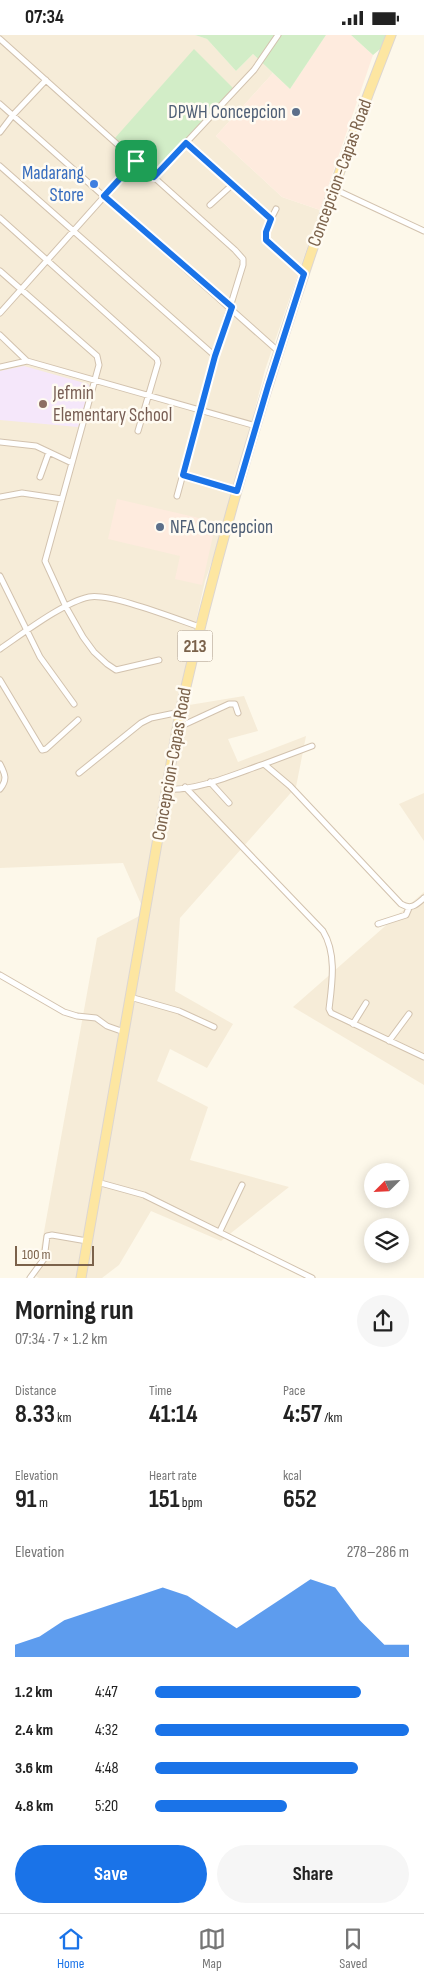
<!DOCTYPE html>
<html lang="en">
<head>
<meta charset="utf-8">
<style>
	:root { --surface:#fff; --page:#f6f6f6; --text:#222; --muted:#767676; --line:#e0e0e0; --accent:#1a73e8 }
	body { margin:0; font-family:"Sofia Sans Condensed",sans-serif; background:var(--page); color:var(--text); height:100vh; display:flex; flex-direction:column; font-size:19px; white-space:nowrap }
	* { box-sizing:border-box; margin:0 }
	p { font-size:16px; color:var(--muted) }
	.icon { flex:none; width:28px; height:28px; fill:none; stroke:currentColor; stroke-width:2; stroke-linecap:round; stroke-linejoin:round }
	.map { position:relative; height:1243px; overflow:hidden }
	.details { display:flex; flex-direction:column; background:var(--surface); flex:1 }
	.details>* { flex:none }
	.needle { width:32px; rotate:246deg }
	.buttons { position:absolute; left:364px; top:1128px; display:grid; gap:10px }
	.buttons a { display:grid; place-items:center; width:45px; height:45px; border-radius:50%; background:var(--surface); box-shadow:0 2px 12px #0003; font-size:25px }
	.scale { position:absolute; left:15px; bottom:12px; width:79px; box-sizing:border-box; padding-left:5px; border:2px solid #7b624b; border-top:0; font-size:14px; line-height:18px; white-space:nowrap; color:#7b624b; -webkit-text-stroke:4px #fffbf2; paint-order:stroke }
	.pin { position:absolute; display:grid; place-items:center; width:42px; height:42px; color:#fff; margin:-21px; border-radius:10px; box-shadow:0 2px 8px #0006 }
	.round { display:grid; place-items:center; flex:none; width:52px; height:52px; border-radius:26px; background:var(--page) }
	.head { display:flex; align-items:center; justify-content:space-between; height:85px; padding:0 15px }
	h1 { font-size:28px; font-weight:700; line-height:38px }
	.stats { display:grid; grid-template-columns:repeat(3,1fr); gap:8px; height:85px; padding:5px 15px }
	.stats div { display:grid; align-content:center }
	.stats b { font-size:25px; font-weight:700 }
	.stats small { font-size:14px; font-weight:400 }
	.stats p { font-size:14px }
	.chart { height:140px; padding:10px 15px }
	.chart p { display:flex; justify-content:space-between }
	.chart svg { width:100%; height:90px; margin-top:5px; fill:var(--accent); opacity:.7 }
	.primary-button { display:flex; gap:10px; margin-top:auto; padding:10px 15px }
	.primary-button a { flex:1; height:58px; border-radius:30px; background:var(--accent); color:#fff; font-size:20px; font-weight:700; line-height:58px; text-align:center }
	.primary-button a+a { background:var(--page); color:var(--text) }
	ul { padding:0 15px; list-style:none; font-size:16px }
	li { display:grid; grid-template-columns:80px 60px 1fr; align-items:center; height:38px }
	li i { height:12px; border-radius:6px; background:var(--accent) }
	.status { display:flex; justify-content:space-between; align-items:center; height:35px; padding:0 25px; background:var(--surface); direction:ltr }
	.status svg { height:14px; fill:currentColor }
	.tab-bar { display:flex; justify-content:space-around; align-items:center; height:70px; border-top:1px solid var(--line); background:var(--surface); font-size:14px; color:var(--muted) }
	.tab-bar a { display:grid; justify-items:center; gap:2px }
	.tab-bar .current { color:var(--accent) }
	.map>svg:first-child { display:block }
	.residential { fill:#f6ecd8 }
	.commercial { fill:#feebde }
	.education { fill:#f5e7fa }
	.green { fill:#d2edc7 }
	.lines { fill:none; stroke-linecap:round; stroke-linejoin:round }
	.street-casing { stroke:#d2c2ae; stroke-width:7 }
	.primary-casing { stroke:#ddd6d0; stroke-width:11 }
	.street { stroke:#fff; stroke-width:5 }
	.primary { stroke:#fde6a1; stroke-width:9 }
	.route-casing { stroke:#fff; stroke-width:10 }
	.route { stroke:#1a73e8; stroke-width:6 }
	.service-dot { fill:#5c6f8a; stroke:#fffbf2; stroke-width:2 }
	.shop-dot { fill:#3f7fe0; stroke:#fffbf2; stroke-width:2 }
	.education-dot { fill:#8d6e63; stroke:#fffbf2; stroke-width:2 }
	.labels { text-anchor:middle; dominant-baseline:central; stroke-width:5; stroke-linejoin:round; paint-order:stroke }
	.shield { fill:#fffbf2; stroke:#a3907d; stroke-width:1 }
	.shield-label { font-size:18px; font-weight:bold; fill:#7b624b }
	.service-label { font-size:19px; fill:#4e5e75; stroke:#fffbf2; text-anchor:end }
	.shop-label { font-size:19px; fill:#366cbe; stroke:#fffbf2; text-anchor:end }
	.street-label { font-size:19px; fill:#7b624b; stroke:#fffbf2 }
	.education-label { font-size:19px; fill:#785e54; stroke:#fffbf2; text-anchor:start }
</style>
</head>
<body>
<div class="status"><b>07:34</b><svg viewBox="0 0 49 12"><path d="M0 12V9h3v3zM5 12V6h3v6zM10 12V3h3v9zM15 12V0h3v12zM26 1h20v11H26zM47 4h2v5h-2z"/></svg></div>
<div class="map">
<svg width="424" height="1243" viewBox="0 0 424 1243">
	<rect width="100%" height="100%" fill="#fdf8ea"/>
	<path class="residential" d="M 0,0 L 195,0 L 207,4 L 236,36 L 253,19 L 273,38 L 216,101 L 282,162 L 320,175 L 265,335 L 235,451 L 213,523 L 205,546 L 177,672 L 244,661 L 258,696 L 228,704 L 238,727 L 306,701 L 296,752 L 180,883 L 175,956 L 233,989 L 207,1033 L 170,1014 L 157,1046 L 208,1072 L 190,1125 L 289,1152 L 221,1206 L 151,1176 L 119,1230 L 102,1243 L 39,1243 L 36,1241 L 97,903 L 145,878 L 123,828 L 0,833 Z
		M 424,758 L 424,806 L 399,769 Z
		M 424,857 L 424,1050 L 293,972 Z"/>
	<path class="commercial" d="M 326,0 L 351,0 L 373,20 L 320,175 L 282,162 L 216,101 L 273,38 L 290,54 Z
		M 117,464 L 216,487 L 202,550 L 175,544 L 180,521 L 108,504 Z"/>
	<path class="education" d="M 24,331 L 88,349 L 90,352 L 78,392 L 0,385 L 0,336 Z"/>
	<path class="green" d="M 195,0 L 326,0 L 290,54 L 253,19 L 236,36 L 207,4 Z
		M 351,0 L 397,0 L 373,20 Z
		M 194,14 L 234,54 L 154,139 L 115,103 Z"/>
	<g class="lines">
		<g class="street-casing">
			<path id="street" d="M 0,4 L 235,215 L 243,224 L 243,230 L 215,321 L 177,461
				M 0,69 L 278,316
				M 0,97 L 13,80 L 46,45
				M 186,108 L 271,184 L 266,197 L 266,205 L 304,239
				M 0,131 L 215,321
				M 154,142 L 254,35 L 278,0
				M 334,154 L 424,196
				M 210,170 L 232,150
				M 0,183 L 157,324 L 158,328 L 138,396
				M 271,184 L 276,174
				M 0,236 L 97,321 L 99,330 L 45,526 L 66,572 L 83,602 L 94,617 L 107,629 L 116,635 L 159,625
				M 0,278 L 136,126
				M 0,300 L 27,326 L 256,391
				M 0,332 L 27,326
				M 0,407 L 36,411 L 72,428
				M 183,440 L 237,456
				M 40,442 L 49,417
				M 0,462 L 22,458 L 62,464
				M 0,541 L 40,622 L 74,669
				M 0,614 C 22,599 64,567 89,562 C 111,558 176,584 200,592
				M 0,645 L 42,715 L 46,714 L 78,685
				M 177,693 L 229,669 L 235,669 L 238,678
				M 0,729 C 5,739 8,744 0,754
				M 264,729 L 312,711
				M 79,738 L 141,688 L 151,683 L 180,677
				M 210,747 L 229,768
				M 185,752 L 323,896 C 337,919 332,949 329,974 L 331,978 L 424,1022
				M 167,754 C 197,756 235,739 264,729 L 290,751 L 401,869 C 411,875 416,870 424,863
				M 378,889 L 406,880 L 409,873
				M 0,940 L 64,977 L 77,981 L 96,983 L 107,991 L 124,997
				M 130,962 L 179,976 L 214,992
				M 353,989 L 366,968
				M 389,1006 L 409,979
				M 97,1147 L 144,1160 L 312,1243
				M 220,1196 L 242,1150
				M 30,1243 L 44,1224 L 47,1201 L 52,1200 L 87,1206"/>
		</g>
		<g class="primary-casing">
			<path id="primary" d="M 81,1243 L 180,677 C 233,446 305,220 391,0"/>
		</g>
		<use href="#street" class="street"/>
		<use href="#primary" class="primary"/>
	</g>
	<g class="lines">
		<g class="route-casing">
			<path id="route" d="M 186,108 L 271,184 L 266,197 L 266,205 L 304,239 L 268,351 L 237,456 L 183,440 L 215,321 L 232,272 L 104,161 L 136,126 L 154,142 Z"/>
		</g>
		<use href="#route" class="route"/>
	</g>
	<g class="service-dot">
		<circle cx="296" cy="77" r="5"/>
		<circle cx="160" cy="492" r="5"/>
	</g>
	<circle class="shop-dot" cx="94" cy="149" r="5"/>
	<circle class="education-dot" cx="43" cy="369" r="5"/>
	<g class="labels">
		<rect class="shield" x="177.5" y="595.5" width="35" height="31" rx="4"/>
		<g class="shield-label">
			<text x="195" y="611">213</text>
		</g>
		<g class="service-label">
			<text x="286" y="77">DPWH Concepcion</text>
			<text x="170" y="492" text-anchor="start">NFA Concepcion</text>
		</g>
		<g class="shop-label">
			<text x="84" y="138">Madarang<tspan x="84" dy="22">Store</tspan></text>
		</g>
		<g class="street-label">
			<text transform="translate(340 138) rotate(-70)">Concepcion-Capas Road</text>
			<text transform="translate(172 729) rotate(-80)">Concepcion-Capas Road</text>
		</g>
		<g class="education-label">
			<text x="53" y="358">Jefmin<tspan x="53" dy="22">Elementary School</tspan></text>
		</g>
	</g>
</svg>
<div class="buttons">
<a><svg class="needle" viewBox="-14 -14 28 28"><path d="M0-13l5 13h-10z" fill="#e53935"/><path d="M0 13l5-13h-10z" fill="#767676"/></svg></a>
<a><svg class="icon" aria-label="layers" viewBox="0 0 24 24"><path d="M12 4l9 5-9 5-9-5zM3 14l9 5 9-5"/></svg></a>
</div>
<div class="scale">100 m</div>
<div class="pin" style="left:136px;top:126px;background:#1e9e55"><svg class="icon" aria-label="arrive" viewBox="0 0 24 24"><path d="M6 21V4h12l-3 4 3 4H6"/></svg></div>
</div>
<section class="details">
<div class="head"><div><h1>Morning run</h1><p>07:34 · 7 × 1.2 km</p></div><a class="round"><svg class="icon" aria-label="share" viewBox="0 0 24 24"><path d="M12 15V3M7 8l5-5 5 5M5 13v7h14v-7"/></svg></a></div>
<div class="stats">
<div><p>Distance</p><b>8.33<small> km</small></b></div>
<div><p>Time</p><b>41:14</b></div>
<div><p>Pace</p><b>4:57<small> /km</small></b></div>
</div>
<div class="stats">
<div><p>Elevation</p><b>91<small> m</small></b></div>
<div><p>Heart rate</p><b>151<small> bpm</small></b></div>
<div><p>kcal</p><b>652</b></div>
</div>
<div class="chart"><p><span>Elevation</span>278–286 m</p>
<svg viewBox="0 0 160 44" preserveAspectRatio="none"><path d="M0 44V38L10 34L20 26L30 22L40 18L50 14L60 10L70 14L80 22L90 30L100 22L110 14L120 6L130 10L140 26L150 38L160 38V44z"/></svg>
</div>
<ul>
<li><b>1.2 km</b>4:47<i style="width:81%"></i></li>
<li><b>2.4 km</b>4:32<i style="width:100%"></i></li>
<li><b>3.6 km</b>4:48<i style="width:80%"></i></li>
<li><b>4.8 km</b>5:20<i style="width:52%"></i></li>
</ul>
<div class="primary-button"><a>Save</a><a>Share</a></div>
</section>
<nav class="tab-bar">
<a class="current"><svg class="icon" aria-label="home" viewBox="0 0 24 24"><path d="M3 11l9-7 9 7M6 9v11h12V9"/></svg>Home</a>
<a><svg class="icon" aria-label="map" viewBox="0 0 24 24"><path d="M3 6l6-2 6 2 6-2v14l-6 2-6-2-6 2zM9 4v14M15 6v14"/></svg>Map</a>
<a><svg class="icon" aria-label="saved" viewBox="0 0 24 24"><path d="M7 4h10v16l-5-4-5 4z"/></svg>Saved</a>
</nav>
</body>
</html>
